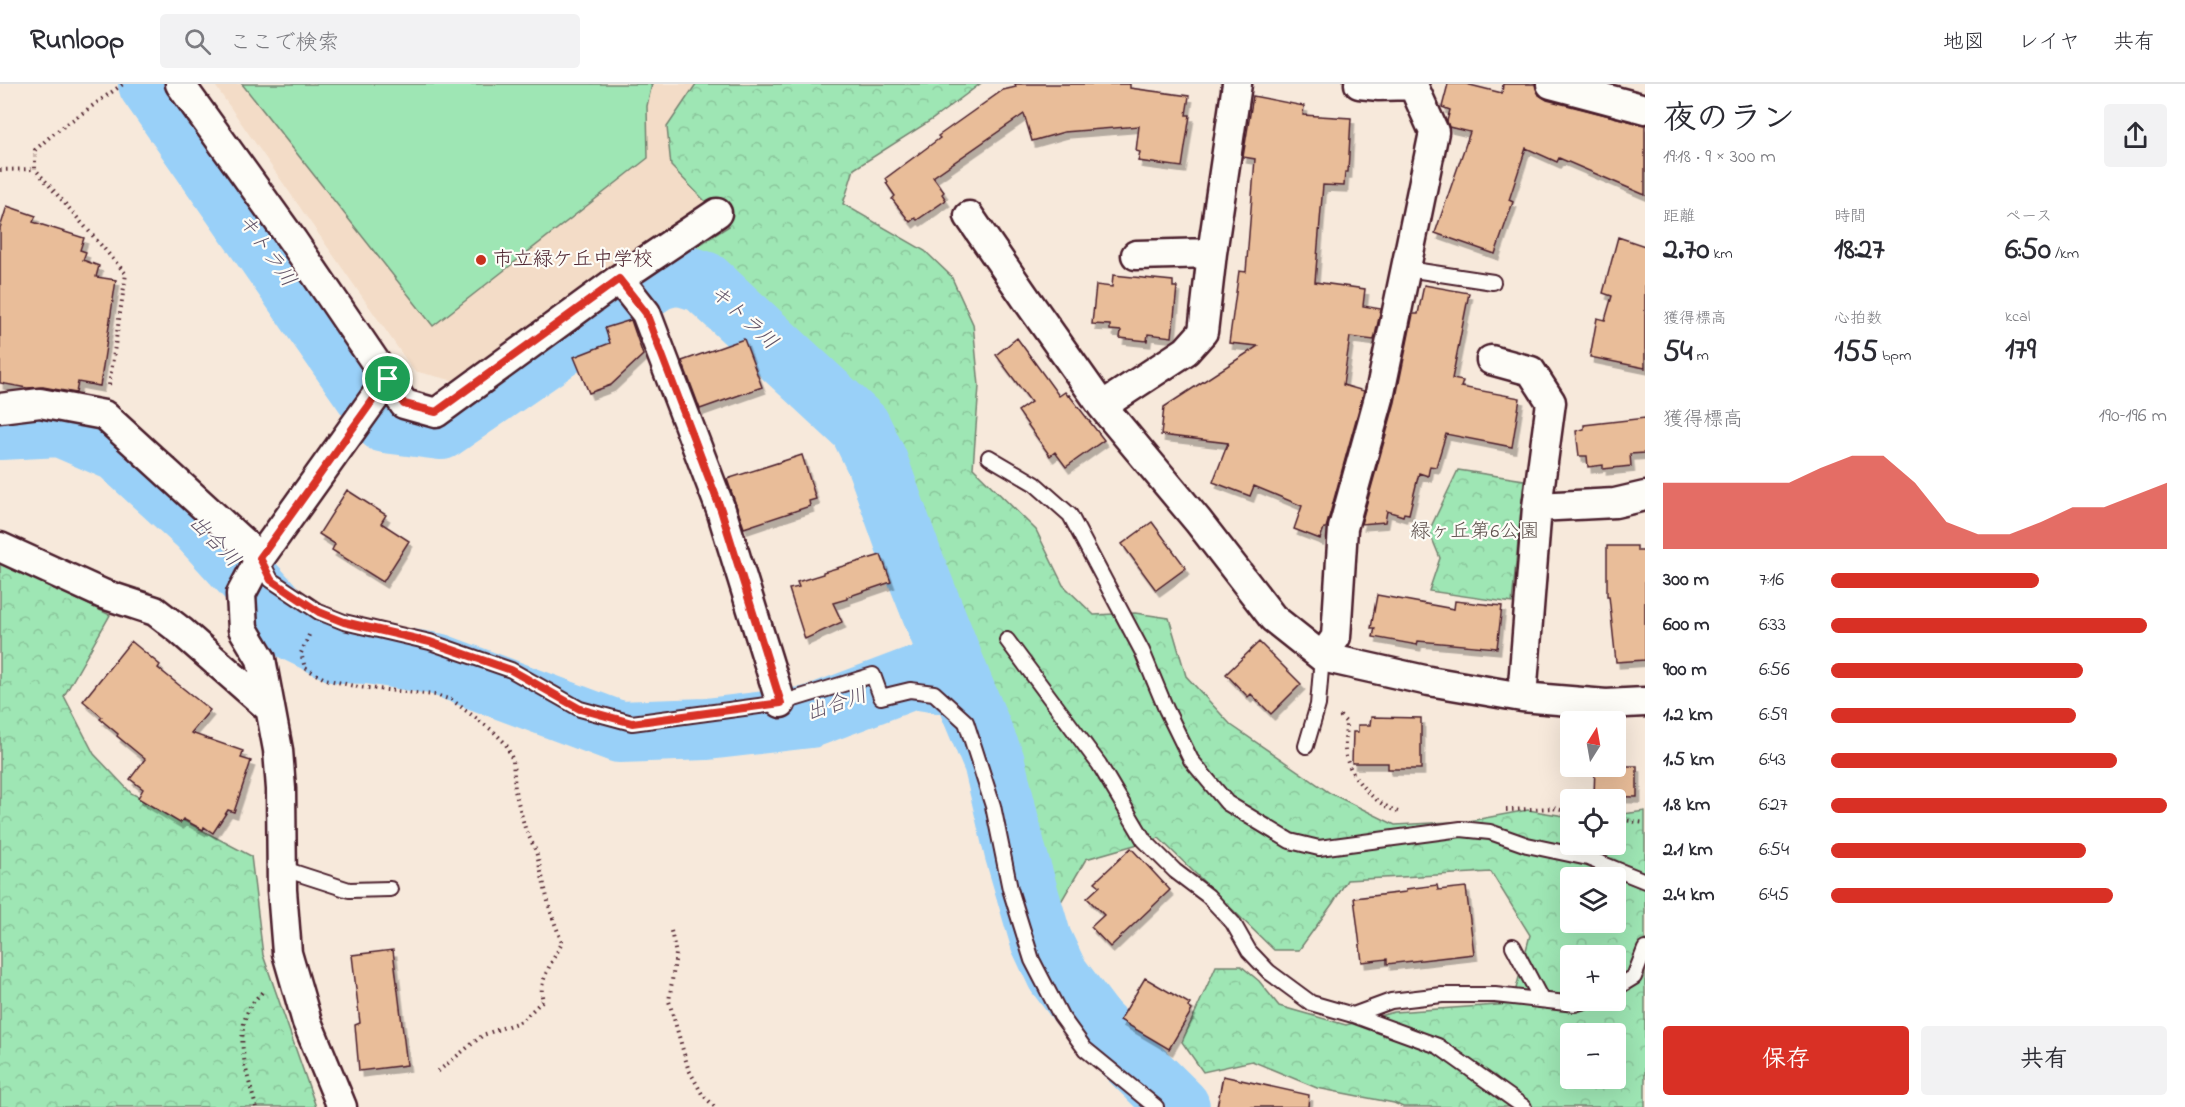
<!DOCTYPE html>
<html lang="ja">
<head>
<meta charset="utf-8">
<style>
	:root { --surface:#fff; --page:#f2f2f3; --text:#2b2b33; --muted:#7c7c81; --line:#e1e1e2; --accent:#d93025 }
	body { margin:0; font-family:"Indie Flower","Klee One",sans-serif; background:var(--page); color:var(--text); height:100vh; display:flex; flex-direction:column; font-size:22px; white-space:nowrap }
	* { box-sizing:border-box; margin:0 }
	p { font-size:20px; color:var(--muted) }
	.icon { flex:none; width:33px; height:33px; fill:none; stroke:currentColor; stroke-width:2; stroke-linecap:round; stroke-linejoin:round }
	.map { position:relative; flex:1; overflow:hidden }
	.drawer { display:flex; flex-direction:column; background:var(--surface); width:540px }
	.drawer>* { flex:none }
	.needle { width:39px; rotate:11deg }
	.buttons { position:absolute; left:1560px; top:627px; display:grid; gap:12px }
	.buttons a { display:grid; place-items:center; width:66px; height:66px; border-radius:6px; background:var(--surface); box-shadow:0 6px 24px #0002; font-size:30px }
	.pin { position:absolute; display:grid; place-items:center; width:51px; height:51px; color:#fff; margin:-26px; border:3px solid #fff; border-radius:50%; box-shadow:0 2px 6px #0007 }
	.round { display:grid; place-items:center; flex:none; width:63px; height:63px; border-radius:6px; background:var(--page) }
	.head { display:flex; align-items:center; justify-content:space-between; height:102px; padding:0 18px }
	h1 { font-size:33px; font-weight:700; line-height:45px }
	.metrics { display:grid; grid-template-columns:repeat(3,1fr); gap:9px; height:102px; padding:6px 18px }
	.metrics div { display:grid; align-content:center }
	.metrics b { font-size:30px; font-weight:700 }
	.metrics small { font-size:16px; font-weight:400 }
	.metrics p { font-size:16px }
	.chart { height:168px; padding:12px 18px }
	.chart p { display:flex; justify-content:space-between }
	.chart svg { width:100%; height:108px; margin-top:6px; fill:var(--accent); opacity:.7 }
	.button { display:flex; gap:12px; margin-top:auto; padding:12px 18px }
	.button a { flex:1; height:69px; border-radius:6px; background:var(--accent); color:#fff; font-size:24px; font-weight:700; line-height:69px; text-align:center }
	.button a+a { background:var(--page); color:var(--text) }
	ul { padding:0 18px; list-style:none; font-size:20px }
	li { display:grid; grid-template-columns:96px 72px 1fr; align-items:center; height:45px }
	li i { height:15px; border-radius:8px; background:var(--accent) }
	header { display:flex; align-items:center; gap:36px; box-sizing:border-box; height:84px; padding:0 30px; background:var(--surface); border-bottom:2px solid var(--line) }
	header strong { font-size:28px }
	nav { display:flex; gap:33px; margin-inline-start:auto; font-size:21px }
	.search { width:420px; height:54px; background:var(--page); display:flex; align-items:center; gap:15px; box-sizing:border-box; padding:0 21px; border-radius:6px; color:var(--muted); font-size:22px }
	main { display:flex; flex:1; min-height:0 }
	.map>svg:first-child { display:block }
	.built { fill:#f3dcc7 }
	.forest { fill:url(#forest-crowns); stroke:#748270; stroke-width:1.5; fill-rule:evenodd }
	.pitch { fill:#9ee6b4; stroke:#748270; stroke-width:1.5 }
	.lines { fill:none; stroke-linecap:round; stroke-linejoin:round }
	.river { stroke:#99d0f8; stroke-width:62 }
	.building { fill:#e9bd99; stroke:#4a1f2b; stroke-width:1.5; filter:url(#shadow) }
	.service-casing { stroke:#4a1f2b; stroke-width:18 }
	.minor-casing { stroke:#4a1f2b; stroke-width:33 }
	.path { stroke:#4a1f2b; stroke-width:4; stroke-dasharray:1.5 4.5; stroke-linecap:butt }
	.service { stroke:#fdfcf7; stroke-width:14 }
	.minor { stroke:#fdfcf7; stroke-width:28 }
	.route-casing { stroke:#fff; stroke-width:12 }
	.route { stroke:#d93025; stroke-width:8 }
	.poi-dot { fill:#c8321e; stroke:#fdfcf7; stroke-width:2 }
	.labels { text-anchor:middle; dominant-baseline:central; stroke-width:4.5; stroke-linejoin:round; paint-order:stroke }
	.poi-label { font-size:20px; fill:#4a1f2b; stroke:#fdfcf7; text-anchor:start }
	.park-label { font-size:20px; fill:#5f514d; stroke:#fdfcf7 }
	.water-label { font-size:21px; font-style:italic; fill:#625468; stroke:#fdfcf7 }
</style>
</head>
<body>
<header>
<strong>Runloop</strong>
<div class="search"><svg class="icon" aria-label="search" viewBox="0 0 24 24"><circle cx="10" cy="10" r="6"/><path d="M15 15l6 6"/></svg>ここで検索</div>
<nav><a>地図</a><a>レイヤ</a><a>共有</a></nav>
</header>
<main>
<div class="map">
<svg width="1645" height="1023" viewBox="0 0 1645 1023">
	<defs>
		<pattern id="forest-crowns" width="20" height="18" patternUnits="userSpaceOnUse" patternTransform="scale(1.5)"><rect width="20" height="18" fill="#9ee6b4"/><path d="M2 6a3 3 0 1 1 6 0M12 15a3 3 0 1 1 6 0" fill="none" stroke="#8ac59b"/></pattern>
		<filter id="shadow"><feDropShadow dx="3.5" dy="6" stdDeviation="0" flood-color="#0004"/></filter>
	</defs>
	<rect width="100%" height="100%" fill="#f7e9db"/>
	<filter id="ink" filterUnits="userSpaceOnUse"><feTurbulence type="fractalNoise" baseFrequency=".0167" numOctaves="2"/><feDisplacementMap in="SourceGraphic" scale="12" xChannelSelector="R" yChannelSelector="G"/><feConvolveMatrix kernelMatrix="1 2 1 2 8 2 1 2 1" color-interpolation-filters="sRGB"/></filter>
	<g filter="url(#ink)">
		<path class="built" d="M 214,0 L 732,0 L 779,65 L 455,297 L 414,287 Z"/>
		<path class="forest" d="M 696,0 L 980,0 L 933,35 L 854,85 L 843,120 L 925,167 L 951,192 L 973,240 L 979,302 L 973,384 L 1036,446 L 1063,501 L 1094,531 L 1135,529 L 1169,534 L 1186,592 L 1231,641 L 1330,709 L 1395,741 L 1469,737 L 1528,726 L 1570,733 L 1570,760 L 1616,760 L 1616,731 L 1645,727 L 1645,1023 L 1403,1023 L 1394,1019 L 1317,1004 L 1252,977 L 1203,988 L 1182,958 L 1216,882 L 1241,882 L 1259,897 L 1279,922 L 1346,941 L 1394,928 L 1512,920 L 1530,851 L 1491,788 L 1347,796 L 1333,819 L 1299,866 L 1274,866 L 1159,754 L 1086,775 L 1055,828 L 994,643 L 876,341 L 788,249 L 691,166 L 729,142 L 671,82 L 667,43 ZM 1570,794 L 1616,794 L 1616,838 L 1570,838 ZM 1570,872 L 1616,872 L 1616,916 L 1570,916 ZM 1570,950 L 1616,950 L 1616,994 L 1570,994 Z
			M 1458,386 L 1524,396 L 1512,519 L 1429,507 L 1440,474 L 1429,447 Z
			M 0,478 L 110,531 L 64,612 L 94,670 L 131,709 L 251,772 L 263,871 L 316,1023 L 0,1023 Z"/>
		<path class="pitch" d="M 242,0 L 652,0 L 647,22 L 648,74 L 433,242 Z"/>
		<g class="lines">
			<path class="river" d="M 149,0 L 385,338 L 441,345 L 655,197 C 675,188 683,191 704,198 L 860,343 L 877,378 L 911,473 L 962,602
				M 0,345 L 60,342 L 118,367 L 200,442 L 297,548 L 338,568 L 367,569 L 437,580 L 619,648 L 707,645 L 810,633 L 913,594 L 962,602 L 994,678 L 1015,767 L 1041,856 L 1057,890 L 1094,939 L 1179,1023"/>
		</g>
		<path class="building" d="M 1015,0 L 1130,0 L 1130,4 L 1189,12 L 1186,31 L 1190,31 L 1182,83 L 1138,77 L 1140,68 L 1136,67 L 1139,42 L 1064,48 L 1032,57 L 1024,30 L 933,93 L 944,108 L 942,110 L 946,116 L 917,136 L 915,134 L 910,138 L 892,115 L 895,112 L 886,99 L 888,98 L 886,94 L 940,54 L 938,52 L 1003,6 L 1016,3 Z
			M 1448,0 L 1466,0 L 1502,9 L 1503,0 L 1535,0 L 1539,11 L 1547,16 L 1645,41 L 1645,111 L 1559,74 L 1557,78 L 1526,64 L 1509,116 L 1513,118 L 1495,170 L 1435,149 L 1470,48 L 1449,43 L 1447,37 L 1450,26 L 1442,23 Z
			M 1253,12 L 1304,22 L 1303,31 L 1351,34 L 1348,88 L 1345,88 L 1344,102 L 1323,101 L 1315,198 L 1365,205 L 1363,222 L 1381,225 L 1374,256 L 1350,253 L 1343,301 L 1364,307 L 1326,444 L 1324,444 L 1320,455 L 1294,445 L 1302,422 L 1254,402 L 1250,412 L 1213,398 L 1228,359 L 1161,351 L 1164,323 L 1258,262 L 1229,259 L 1239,187 L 1246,188 L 1255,75 L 1243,73 Z
			M 7,122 L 36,132 L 33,138 L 84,154 L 80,166 L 86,168 L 83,176 L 99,182 L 96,193 L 116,196 L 100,302 L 78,298 L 76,309 L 43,303 L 27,304 L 0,299 L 0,144 Z
			M 1618,153 L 1645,162 L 1645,284 L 1590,273 L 1597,234 L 1605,236 L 1612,212 L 1603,209 Z
			M 1113,191 L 1173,197 L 1173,203 L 1177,203 L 1172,253 L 1148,250 L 1147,257 L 1120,254 L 1121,247 L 1110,246 L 1110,241 L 1092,240 L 1096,201 L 1112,203 Z
			M 1424,201 L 1469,209 L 1452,295 L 1463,297 L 1461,303 L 1520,314 L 1512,363 L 1446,350 L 1436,383 L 1430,382 L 1428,392 L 1419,389 L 1409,430 L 1404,429 L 1403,432 L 1387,427 L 1385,438 L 1361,440 L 1395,318 L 1413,230 L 1418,230 Z
			M 631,236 L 643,271 L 611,301 L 589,309 L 574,273 L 610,259 L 605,244 Z
			M 1017,254 L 1059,312 L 1065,308 L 1068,312 L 1069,311 L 1104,356 L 1066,383 L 1055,368 L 1050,372 L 1018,327 L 1031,318 L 996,271 Z
			M 744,255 L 762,303 L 700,325 L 682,277 Z
			M 1645,334 L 1645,369 L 1630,370 L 1631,382 L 1603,385 L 1603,381 L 1588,383 L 1587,372 L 1579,372 L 1576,347 L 1584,345 L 1584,341 Z
			M 802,371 L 816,415 L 809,417 L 810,422 L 744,444 L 727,395 Z
			M 347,406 L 386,431 L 381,439 L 409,457 L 383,498 L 332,466 L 335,460 L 319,450 Z
			M 1152,438 L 1186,484 L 1156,506 L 1122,460 Z
			M 1607,462 L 1637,462 L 1637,467 L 1645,467 L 1645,576 L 1616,578 L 1609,512 L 1607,512 Z
			M 881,471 L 891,498 L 847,513 L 847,515 L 833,519 L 842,538 L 805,555 L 789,505 L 799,503 L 797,498 L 823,490 L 823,488 Z
			M 1377,511 L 1454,525 L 1455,517 L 1502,522 L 1497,564 L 1418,557 L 1417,561 L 1373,553 L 1375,544 L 1371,544 Z
			M 131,557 L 160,581 L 158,584 L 210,626 L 191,649 L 243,667 L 241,674 L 251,677 L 234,728 L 228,726 L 213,749 L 204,743 L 203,746 L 183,735 L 180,739 L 138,714 L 143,705 L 130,695 L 145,675 L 117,652 L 118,650 L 100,635 L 102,633 L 83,617 Z
			M 1259,558 L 1301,600 L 1271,630 L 1251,610 L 1248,613 L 1226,590 Z
			M 1371,633 L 1421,634 L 1421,685 L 1388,685 L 1388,679 L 1352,679 L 1353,648 L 1358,648 L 1358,641 L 1370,641 Z
			M 1595,682 L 1637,682 L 1637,713 L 1594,712 Z
			M 1131,764 L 1170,806 L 1110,863 L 1091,843 L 1104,831 L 1087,814 L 1100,802 L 1095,798 Z
			M 1437,801 L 1438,806 L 1466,803 L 1474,870 L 1387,880 L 1387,875 L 1362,878 L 1354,814 L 1406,808 L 1406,805 Z
			M 393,866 L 407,981 L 359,987 L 355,941 L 360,939 L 352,871 Z
			M 1145,894 L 1190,920 L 1188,923 L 1192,926 L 1169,965 L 1120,936 Z
			M 1223,992 L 1309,1011 L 1308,1023 L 1217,1023 Z"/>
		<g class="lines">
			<g class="service-casing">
				<path id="service" d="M 1407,185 L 1493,198
					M 989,373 L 1035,400 L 1070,431 L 1142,567 L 1166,625 L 1191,676 L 1227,719 L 1290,757 L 1319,764 L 1461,745 L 1490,748 L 1527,761 L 1588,774 L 1645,797
					M 260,474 L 271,496 L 319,528 L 344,538 L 430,558 L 511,586 L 580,625 L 632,639 L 781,619 L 873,591 L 881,613 L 910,606 L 934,609 L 966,638 L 993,722 L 1010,805 L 1032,876 L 1061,932 L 1085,965 L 1156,1023
					M 1007,556 L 1099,680 L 1144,756 L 1175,787 L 1208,812 L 1233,839 L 1249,867 L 1269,888 L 1311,919 L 1353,931 L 1438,962 L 1524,1023
					M 1306,662 L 1318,621 L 1322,573
					M 281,784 L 349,806 L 390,805
					M 1513,862 L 1541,915
					M 1616,904 L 1634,893 L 1645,865
					M 1353,931 L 1391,917 L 1442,911 L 1495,911 L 1575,920 L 1588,916"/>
			</g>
			<g class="minor-casing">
				<path id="minor" d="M 180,0 L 293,157 L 404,320 L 436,329 L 619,195 L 717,129
					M 1359,0 L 1379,2 L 1413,1
					M 1551,0 L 1645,25
					M 969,132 L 1027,216 L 1102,322 L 1198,437 L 1273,534 L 1322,573 L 1429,597 L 1522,613 L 1606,620 L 1645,618
					M 1136,171 L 1212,169
					M 619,195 L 646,229 L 721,426 L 781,619
					M 1491,276 L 1531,287 L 1551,318 L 1537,423 L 1522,613
					M 1102,322 L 1186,267 L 1203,248 L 1212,169 L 1237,0
					M 0,324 L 40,319 L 104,331 L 260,474
					M 1537,423 L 1615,419 L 1645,412
					M 0,463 L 103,510 L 155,527 L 181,547 L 269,624
					M 1322,573 L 1336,553 L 1343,444 L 1379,314 L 1434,48 L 1413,1
					M 342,1023 L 307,938 L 287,869 L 282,806 L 281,705 L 278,666 L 261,575 L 243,545 L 241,510 L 260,474 L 388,295"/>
			</g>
			<path class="path" d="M 0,86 L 35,85
				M 109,301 L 126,190 L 35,85 L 35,66 L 53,50 L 123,0
				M 309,551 L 301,569 L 305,584 L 325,595 L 358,603 L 435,611 L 452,616 L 493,647 L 506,660 L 513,677 L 515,707 L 525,744 L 536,767 L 550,826 L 562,859 C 554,875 537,898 543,916 L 522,937 L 483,951 L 436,989
				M 1340,632 L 1346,638 C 1346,649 1343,666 1347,676 C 1355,699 1375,719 1398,728
				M 1506,726 L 1553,724 L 1570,728
				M 1616,735 L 1645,739
				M 671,847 L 676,870 L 669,917 L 688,984 L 702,1010 L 715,1023
				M 256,1023 C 248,993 234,954 249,925 C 252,918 259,912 264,906"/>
			<use href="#service" class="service"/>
			<use href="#minor" class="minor"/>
		</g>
	</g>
	<g class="lines" filter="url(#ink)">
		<g class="route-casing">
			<path id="route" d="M 619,195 L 646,229 L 721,426 L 781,619 L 632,639 L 580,625 L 511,586 L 430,558 L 344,538 L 319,528 L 271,496 L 260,474 L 388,295 L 404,320 L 436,328 Z"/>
		</g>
		<use href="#route" class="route"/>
	</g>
	<circle class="poi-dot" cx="481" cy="176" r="6"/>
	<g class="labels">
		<g class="poi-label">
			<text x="493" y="176">市立緑ケ丘中学校</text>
		</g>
		<g class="park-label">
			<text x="1475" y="448">緑ヶ丘第6公園</text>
		</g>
		<g class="water-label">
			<text transform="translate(266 167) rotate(55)">キトラ川</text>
			<text transform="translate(743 234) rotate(43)">キトラ川</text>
			<text transform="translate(214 458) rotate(46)">出合川</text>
			<text transform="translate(837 621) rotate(-18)">出合川</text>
		</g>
	</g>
</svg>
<div class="buttons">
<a><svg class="needle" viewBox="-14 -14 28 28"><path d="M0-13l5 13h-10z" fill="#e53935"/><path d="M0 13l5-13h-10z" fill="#7c7c81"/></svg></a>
<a><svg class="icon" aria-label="locate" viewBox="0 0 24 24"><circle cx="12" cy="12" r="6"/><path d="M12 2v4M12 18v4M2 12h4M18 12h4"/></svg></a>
<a><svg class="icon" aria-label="layers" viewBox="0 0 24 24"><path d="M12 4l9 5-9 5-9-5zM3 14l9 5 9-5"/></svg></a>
<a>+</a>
<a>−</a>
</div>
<div class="pin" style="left:388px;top:295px;background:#1e9e55"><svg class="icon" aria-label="arrive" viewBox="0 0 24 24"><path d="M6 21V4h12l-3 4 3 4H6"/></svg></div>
</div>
<section class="drawer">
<div class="head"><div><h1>夜のラン</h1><p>19:18 · 9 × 300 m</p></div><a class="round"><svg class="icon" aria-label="share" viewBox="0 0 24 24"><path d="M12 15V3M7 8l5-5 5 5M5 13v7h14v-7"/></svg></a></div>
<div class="metrics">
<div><p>距離</p><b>2.70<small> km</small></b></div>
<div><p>時間</p><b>18:27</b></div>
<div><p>ペース</p><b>6:50<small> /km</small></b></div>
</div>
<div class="metrics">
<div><p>獲得標高</p><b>54<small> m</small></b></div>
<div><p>心拍数</p><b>155<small> bpm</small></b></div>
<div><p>kcal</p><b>179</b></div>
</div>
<div class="chart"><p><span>獲得標高</span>190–196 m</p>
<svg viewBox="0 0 160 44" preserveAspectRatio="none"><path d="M0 44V17L10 17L20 17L30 17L40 17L50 11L60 6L70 6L80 17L90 33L100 38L110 38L120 33L130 27L140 27L150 22L160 17V44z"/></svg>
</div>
<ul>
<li><b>300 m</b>7:16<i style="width:62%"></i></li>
<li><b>600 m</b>6:33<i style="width:94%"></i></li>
<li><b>900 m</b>6:56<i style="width:75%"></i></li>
<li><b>1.2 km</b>6:59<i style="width:73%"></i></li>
<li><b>1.5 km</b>6:43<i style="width:85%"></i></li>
<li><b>1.8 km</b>6:27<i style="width:100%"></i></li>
<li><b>2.1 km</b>6:54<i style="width:76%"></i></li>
<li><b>2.4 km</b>6:45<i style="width:84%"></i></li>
</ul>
<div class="button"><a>保存</a><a>共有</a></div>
</section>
</main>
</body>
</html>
